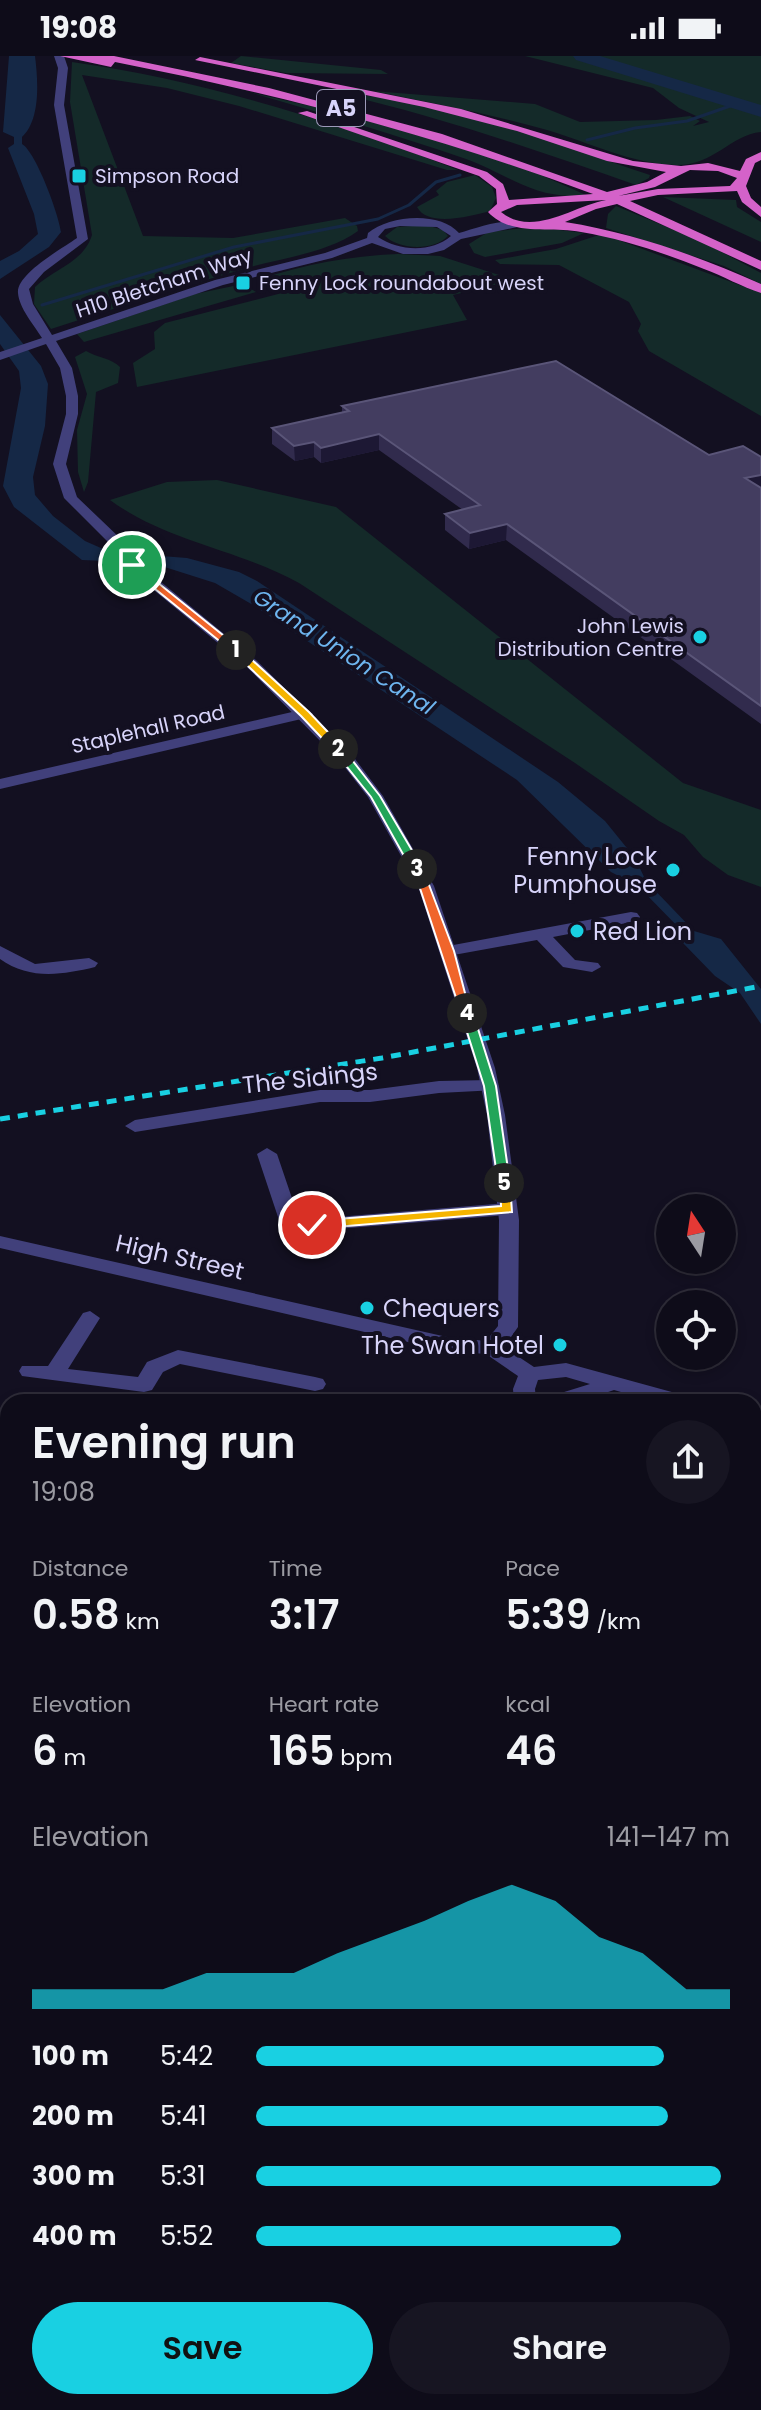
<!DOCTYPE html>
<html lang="en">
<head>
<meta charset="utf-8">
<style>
	:root { --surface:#0e0c19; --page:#171522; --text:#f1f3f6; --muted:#9b9ba2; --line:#2e2c38; --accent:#19d0e2 }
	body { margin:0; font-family:Poppins,sans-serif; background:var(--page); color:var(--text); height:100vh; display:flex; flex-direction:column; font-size:30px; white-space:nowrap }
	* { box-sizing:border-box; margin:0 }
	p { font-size:26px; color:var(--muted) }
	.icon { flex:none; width:44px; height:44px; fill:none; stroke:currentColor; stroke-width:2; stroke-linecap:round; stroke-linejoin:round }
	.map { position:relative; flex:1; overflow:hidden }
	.sheet { position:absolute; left:0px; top:1338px; width:762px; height:1016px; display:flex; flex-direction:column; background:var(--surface); border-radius:24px 24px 0 0; box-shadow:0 4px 12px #0003,0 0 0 2px var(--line) }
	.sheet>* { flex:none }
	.needle { width:52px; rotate:348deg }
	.buttons { position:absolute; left:656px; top:1138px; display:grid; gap:16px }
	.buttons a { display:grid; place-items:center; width:80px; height:80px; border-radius:50%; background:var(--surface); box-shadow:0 4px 12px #0003,0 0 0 2px var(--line); font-size:40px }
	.pin { position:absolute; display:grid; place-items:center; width:68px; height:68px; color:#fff; margin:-34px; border:4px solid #fff; border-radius:50%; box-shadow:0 2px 8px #0007 }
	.km { position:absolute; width:40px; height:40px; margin:-20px; border-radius:50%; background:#222; color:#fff; font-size:22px; line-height:40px; text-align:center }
	.round { display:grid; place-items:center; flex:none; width:84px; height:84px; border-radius:42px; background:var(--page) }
	.head { display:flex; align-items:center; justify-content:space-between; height:136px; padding:0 32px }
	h1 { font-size:44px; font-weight:600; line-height:60px }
	.stats { display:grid; grid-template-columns:repeat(3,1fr); gap:12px; height:136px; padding:8px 32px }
	.stats div { display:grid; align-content:center }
	.stats b { font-size:40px; font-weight:600 }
	.stats small { font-size:22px; font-weight:400 }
	.stats p { font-size:22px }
	.chart { height:224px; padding:16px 32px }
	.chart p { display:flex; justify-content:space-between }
	.chart svg { width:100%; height:144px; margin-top:8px; fill:var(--accent); opacity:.7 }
	.primary-button { display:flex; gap:16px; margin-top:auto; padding:16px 32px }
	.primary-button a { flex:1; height:92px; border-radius:48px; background:var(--accent); color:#111; font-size:32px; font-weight:600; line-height:92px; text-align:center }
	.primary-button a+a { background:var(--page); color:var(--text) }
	ul { padding:0 32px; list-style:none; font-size:26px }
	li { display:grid; grid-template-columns:128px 96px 1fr; align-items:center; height:60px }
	li i { height:20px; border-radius:10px; background:var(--accent) }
	.status { display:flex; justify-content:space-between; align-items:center; height:56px; padding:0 40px; background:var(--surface); direction:ltr }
	.status svg { height:22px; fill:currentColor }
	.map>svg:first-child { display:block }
	.green { fill:#142a29 }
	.water { fill:#152846 }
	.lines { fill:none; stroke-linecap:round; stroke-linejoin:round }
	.stream { stroke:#152846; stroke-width:3 }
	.river { fill:#152846; fill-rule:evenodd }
	.minor { fill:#41407b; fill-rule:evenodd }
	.tertiary { fill:#41407b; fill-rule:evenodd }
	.trunk { fill:#d462c9; fill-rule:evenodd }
	.rail { stroke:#19d0e2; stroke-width:5; stroke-dasharray:10 8; stroke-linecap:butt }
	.wall { fill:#312b4d }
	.shaded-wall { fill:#1d1834 }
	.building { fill:#433d60; stroke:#5a5578; stroke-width:2 }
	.split-1 { fill:#f0652b; stroke:#fff; stroke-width:2 }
	.split-2 { fill:#f5b400; stroke:#fff; stroke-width:2 }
	.split-3 { fill:#22a559; stroke:#fff; stroke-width:2 }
	.split-4 { fill:#f0652b; stroke:#fff; stroke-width:2 }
	.split-5 { fill:#22a559; stroke:#fff; stroke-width:2 }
	.split-6 { fill:#f5b400; stroke:#fff; stroke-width:2 }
	.poi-dot { fill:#19d0e2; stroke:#131021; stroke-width:3 }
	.labels { text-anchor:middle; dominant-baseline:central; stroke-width:8; stroke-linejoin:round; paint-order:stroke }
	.far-poi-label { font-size:20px; fill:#d8d4fa; stroke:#131021; text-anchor:start }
	.far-street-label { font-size:20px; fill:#d8d4fa; stroke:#131021 }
	.shield { fill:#131021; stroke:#9d99b9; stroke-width:2 }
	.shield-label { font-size:22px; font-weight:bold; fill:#d8d4fa }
	.far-water-label { font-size:22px; font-style:italic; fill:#6eb5ef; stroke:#131021 }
	.poi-label { font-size:24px; fill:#d8d4fa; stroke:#131021; text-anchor:end }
	.street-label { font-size:24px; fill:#d8d4fa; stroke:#131021 }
</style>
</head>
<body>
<div class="status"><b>19:08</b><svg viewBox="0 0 49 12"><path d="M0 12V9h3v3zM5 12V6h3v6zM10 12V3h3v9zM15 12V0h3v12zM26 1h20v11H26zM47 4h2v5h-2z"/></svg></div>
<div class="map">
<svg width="761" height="2354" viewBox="0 0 761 2354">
	<rect width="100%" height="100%" fill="#131021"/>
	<path class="green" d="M 241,0 L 381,14 L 388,18 L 286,17 L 231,7 Z
		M 525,0 L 761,0 L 761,76 C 730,79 715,109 677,109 C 631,108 591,87 547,74 C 490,58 432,47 373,35 L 535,48 L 580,66 L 656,64 L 690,60 L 700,65 L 693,70 L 709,66 L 679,52 L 653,32 Z
		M 72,6 C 201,24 338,66 458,114 L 447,114 L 239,50 L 167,32 L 82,19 L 143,180 L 233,182 L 345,162 L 357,170 L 358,175 C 327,197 282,202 247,212 C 181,231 116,252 51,273 L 34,248 L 35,231 C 55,212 83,207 92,179 L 70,46 Z
		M 249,36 L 363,62 L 525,112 L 586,139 C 535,145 510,119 466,103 C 394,78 321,57 249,36 Z
		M 341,38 C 445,42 551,87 650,119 L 649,122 L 636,129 C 539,95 441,61 341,38 Z
		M 475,119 L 492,131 L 496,142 L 490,155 C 471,160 428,172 417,151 L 439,139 L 436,135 L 447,126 Z
		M 663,141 L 736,144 L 737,151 L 761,166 L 761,186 Z
		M 616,150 L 701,185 L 761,217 L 761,228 L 724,210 L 606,172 L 608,158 Z
		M 426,169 L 443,174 L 448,180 C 434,195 399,194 385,180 L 397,171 Z
		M 535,171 L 584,177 L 562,187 L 485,201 L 474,197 L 469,188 L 488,176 Z
		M 602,178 L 761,237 L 761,360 L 649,295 L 638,275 L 641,268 L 629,246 L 559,209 L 500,208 L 495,204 L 556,193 Z
		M 398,198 L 440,200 L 515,224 L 453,239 L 467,264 L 137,331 L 133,307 L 155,293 L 154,276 L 165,267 L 282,237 L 258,224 C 305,208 349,200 398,198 Z
		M 243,228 L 256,236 L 84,286 L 77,278 L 195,238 Z
		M 86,295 C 98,302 111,302 120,311 L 118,327 L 96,336 L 88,426 L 84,436 L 78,416 L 77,374 L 87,338 L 75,301 Z
		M 217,424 L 336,451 L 683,727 L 761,754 L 761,831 L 728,819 L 703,801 L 684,779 L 659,765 L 575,707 L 299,527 C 238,493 167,486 110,444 L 167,426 Z"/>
	<path class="water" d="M 9,0 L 35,0 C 38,24 41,63 22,81 L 22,88 C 36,96 59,159 61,176 L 49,191 L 0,223 L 0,205 L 19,195 L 38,178 L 34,158 L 8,92 L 14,88 L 14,81 L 3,76 Z
		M 0,259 L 41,310 L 48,328 L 45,370 L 33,421 L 35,439 L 53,460 L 85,485 L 110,496 L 187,502 L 239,516 L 257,525 L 558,726 L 605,765 L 635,802 L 646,825 L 694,875 L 721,883 L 761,933 L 761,968 L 740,937 L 715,920 L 682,886 L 684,877 L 638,830 L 611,816 L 517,724 L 253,549 L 215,527 L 152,507 L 82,504 L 14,451 L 3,430 L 21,332 L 19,315 L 0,288 Z"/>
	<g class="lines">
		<path class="stream" d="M 587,84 L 635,72 L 687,65 L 736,48
			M 42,249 L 234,191 L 378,163 L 409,149 L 436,126 L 460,119"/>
		<path class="river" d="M 573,0 L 600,0 L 761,49 L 761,61 L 576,4 Z"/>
		<path class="minor" d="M 305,653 L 313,658 L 310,661 L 0,733 L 0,723 Z
			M 631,856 L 637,857 L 640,861 L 637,865 L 553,881 L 575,904 L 598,907 L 601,911 L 592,916 L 563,911 L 537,884 L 448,900 L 439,895 L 448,890 Z
			M 0,890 L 35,908 L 89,902 L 98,907 L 95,911 C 62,919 29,924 0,903 Z
			M 490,1024 L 499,1030 L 497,1034 L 439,1037 L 370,1046 L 320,1046 L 135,1076 L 125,1070 L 135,1064 L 320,1034 L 370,1034 L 439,1025 Z
			M 267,1092 L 277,1098 L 297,1157 L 313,1163 L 507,1147 L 517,1153 L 507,1159 L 312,1175 L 281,1165 L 278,1161 L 257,1098 Z
			M 90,1255 L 100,1262 L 68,1313 L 138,1321 L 147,1306 L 178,1294 L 315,1321 L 323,1323 L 326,1328 L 323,1333 L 315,1335 L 180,1308 L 163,1316 L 152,1334 L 144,1336 L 22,1320 L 19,1315 L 22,1310 L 48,1310 L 83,1257 Z
			M 0,1419 L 8,1420 L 8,1436 L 0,1435 Z
			M 0,1602 L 8,1602 L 8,1620 L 0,1620 Z
			M 0,1960 L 8,1960 L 8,1982 L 0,1982 Z"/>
		<path class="tertiary" d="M 54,0 L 64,0 L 68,12 L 64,49 L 88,183 L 44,216 L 29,233 L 33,248 L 52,279 L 215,224 L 325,197 L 367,182 L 368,177 C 389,159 440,155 459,177 C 478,172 510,159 527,169 L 461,183 L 444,194 L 428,198 L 403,198 L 372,187 L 332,202 L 223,229 L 56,285 L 72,312 L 78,340 L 78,358 L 66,408 L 77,441 L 122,484 L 138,507 L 257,605 L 352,699 L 383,740 L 434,830 L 495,1012 L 505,1059 L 519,1164 L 518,1271 L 504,1291 L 534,1311 L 566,1307 L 690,1341 L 693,1346 L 656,1346 L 614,1334 L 579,1346 L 545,1346 L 548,1341 L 590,1328 L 566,1321 L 538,1324 L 535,1333 L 536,1346 L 514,1346 L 513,1333 L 518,1320 L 486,1298 L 447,1295 L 0,1192 L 0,1180 L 447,1281 L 486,1285 L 498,1270 L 499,1164 L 487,1059 L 477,1012 L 418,830 L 368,741 L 340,705 L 247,611 L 127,512 L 112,490 L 64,442 L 53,408 L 66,358 L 66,340 L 60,312 L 46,288 L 0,304 L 0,296 L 42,282 C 34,269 19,252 18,237 C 16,218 63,192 77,182 L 54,49 L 58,12 ZM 400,170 L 437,171 L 451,180 C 431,197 399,195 378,181 L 385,173 Z
			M 754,1359 L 761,1360 L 761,1374 L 754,1373 Z
			M 317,2346 L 347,2346 L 345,2354 L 315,2354 Z"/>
		<path class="trunk" d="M 60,0 L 114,0 L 269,32 L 442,78 L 607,136 L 647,126 L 666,116 L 607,105 L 517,75 L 424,51 L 195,4 L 200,1 L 461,53 L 633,105 L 681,110 L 708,107 L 740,115 L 746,103 L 761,96 L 761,104 L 755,107 L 746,130 L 751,142 L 761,151 L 761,161 L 742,146 L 737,135 L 658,139 L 630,145 L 761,205 L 761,214 L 617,148 L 596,153 L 565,166 C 634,177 698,200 761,228 L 761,237 C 742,231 723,220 704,213 C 664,197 623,183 581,176 C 551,170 511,181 488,156 L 497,148 L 496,133 L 479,120 L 298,57 L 307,55 L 487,116 L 503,128 L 509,144 L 593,138 C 437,80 278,38 115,6 L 111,11 ZM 690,114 L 718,115 L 737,122 L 730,130 L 658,133 L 618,140 L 655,131 ZM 606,144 C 573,150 533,182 501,156 L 517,149 Z"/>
		<path class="rail" d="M 0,1063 L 382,1002 L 761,930"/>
	</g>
	<path class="wall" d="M 342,350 L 709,399 L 761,401 L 761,668 L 506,484 L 469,493 L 445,474 L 445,458 L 463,454 L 379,394 L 321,407 L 314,401 L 295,405 L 272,388 L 272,372 L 342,357 Z"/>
	<path class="shaded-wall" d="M 379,378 L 379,394 L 321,407 L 321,392 Z
		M 314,386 L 314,401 L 295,405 L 294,390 Z
		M 761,419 L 761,434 L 745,422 Z
		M 507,468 L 506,484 L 469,493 L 470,477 Z"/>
	<path class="building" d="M 556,305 L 709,399 L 743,390 L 761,401 L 761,419 L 745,422 L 761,432 L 761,650 L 507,468 L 470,477 L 445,458 L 480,449 L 379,378 L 321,392 L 314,386 L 294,390 L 272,372 L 349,355 L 342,350 Z"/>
	<path class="split-1" d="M 132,506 L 239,592 L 239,596 L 233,596 L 128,511 Z"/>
	<path class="split-2" d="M 233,592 L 239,592 L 309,656 L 342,691 L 342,696 L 335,696 L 301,660 L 233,596 Z"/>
	<path class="split-3" d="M 335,691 L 342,691 L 380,740 L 423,813 L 421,816 L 413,816 L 371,741 L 335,696 Z"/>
	<path class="split-4" d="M 413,811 L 423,813 L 454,895 L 471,960 L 461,957 Z"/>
	<path class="split-5" d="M 467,954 L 473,957 L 496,1030 L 510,1127 L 504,1131 L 498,1127 L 484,1030 L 461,957 Z"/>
	<path class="split-6" d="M 500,1125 L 510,1127 L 512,1156 L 312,1173 L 305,1169 L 312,1165 L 501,1150 Z"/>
	<g class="poi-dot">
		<rect x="71" y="112" width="16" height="16" rx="4"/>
		<rect x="235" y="219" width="16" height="16" rx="4"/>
		<circle cx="700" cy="581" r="8"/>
		<circle cx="673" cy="814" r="8"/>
		<circle cx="577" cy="875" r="8"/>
		<circle cx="367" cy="1252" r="8"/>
		<circle cx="560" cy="1289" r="8"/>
	</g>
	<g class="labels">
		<g class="far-poi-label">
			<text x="95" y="120">Simpson Road</text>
			<text x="259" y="227">Fenny Lock roundabout west</text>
			<text x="684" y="570" text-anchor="end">John Lewis<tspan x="684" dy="23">Distribution Centre</tspan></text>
		</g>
		<g class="far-street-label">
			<text transform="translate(164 227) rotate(-18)">H10 Bletcham Way</text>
			<text transform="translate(148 673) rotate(-13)">Staplehall Road</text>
		</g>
		<rect class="shield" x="317" y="34" width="48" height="36" rx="6"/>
		<g class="shield-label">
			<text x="341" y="52">A5</text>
		</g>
		<g class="far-water-label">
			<text transform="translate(344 596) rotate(33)">Grand Union Canal</text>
		</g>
		<g class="poi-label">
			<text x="657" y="800">Fenny Lock<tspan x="657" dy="28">Pumphouse</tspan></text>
			<text x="593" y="875" text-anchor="start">Red Lion</text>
			<text x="383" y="1252" text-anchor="start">Chequers</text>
			<text x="544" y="1289">The Swan Hotel</text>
		</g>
		<g class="street-label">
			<text transform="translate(310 1022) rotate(-6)">The Sidings</text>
			<text transform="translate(180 1201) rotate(13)">High Street</text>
		</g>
	</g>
</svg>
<div class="buttons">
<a><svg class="needle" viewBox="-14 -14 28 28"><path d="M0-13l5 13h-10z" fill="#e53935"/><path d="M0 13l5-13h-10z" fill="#9b9ba2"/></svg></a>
<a><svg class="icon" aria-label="locate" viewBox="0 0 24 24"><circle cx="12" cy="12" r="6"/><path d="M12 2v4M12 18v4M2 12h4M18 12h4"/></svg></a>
</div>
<div class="pin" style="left:132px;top:509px;background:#1e9e55"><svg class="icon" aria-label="arrive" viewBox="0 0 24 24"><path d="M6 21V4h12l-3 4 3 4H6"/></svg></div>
<div class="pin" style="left:312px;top:1169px;background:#d93025"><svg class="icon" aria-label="check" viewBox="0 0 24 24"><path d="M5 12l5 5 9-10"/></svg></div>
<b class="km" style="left:236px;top:594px">1</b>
<b class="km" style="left:338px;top:693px">2</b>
<b class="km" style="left:417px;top:813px">3</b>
<b class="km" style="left:467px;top:957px">4</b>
<b class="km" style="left:504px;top:1127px">5</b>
<section class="sheet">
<div class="head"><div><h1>Evening run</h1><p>19:08</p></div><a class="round"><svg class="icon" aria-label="share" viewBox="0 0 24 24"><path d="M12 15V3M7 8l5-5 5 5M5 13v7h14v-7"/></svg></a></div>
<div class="stats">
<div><p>Distance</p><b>0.58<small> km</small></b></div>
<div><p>Time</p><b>3:17</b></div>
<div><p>Pace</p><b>5:39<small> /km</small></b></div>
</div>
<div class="stats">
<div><p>Elevation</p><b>6<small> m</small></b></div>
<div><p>Heart rate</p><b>165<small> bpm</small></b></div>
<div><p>kcal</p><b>46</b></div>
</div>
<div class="chart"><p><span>Elevation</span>141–147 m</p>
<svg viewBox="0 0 160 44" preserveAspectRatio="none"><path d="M0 44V38L10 38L20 38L30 38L40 33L50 33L60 33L70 27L80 22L90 17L100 11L110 6L120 11L130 22L140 27L150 38L160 38V44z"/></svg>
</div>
<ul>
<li><b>100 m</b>5:42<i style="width:86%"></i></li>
<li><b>200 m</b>5:41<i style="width:87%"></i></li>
<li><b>300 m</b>5:31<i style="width:98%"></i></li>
<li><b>400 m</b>5:52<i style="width:77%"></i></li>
</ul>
<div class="primary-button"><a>Save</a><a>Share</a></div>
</section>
</div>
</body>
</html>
